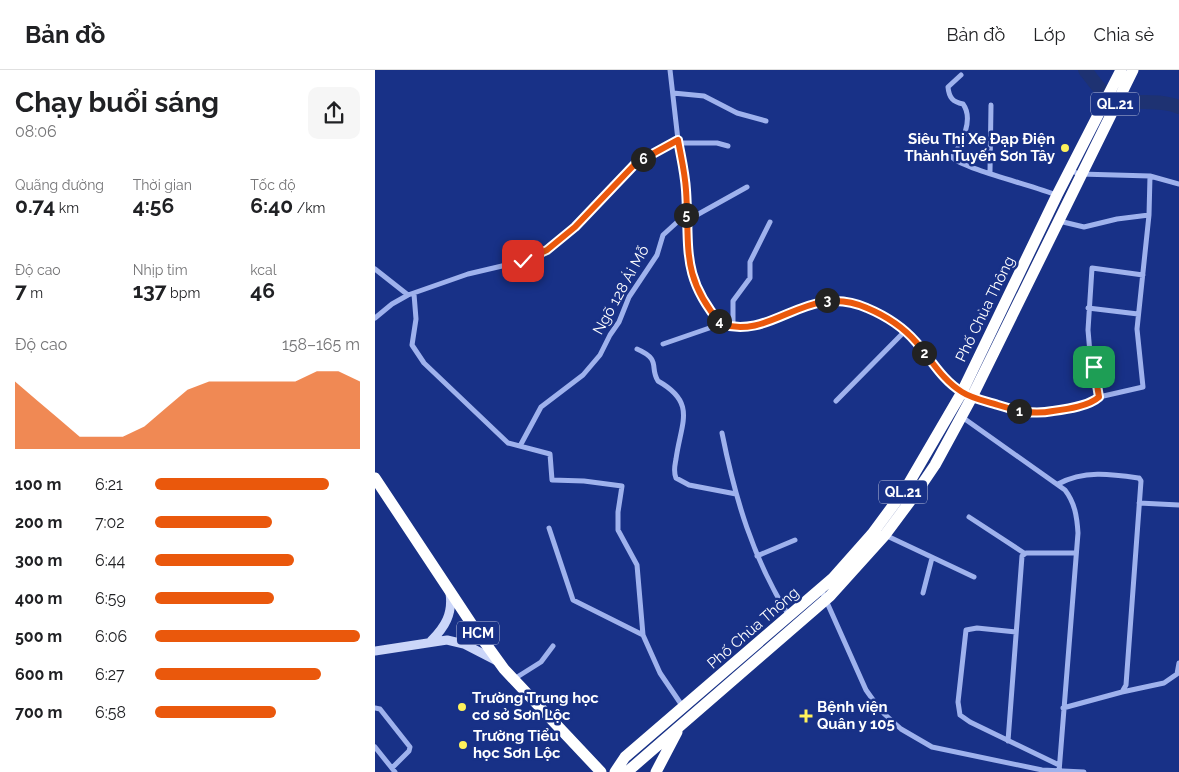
<!DOCTYPE html>
<html lang="vi">
<head>
<meta charset="utf-8">
<style>
	:root { --surface:#fff; --page:#f6f6f6; --text:#202124; --muted:#757577; --line:#e0e0e0; --accent:#ea580c }
	body { margin:0; font-family:Raleway,sans-serif; background:var(--page); color:var(--text); height:100vh; display:flex; flex-direction:column; font-size:19px; white-space:nowrap }
	* { box-sizing:border-box; margin:0 }
	p { font-size:16px; color:var(--muted) }
	.icon { flex:none; width:28px; height:28px; fill:none; stroke:currentColor; stroke-width:2; stroke-linecap:round; stroke-linejoin:round }
	.map { position:relative; flex:1; overflow:hidden }
	.panel { display:flex; flex-direction:column; background:var(--surface); width:375px }
	.panel>* { flex:none }
	.pin { position:absolute; display:grid; place-items:center; width:42px; height:42px; color:#fff; margin:-21px; border-radius:10px; box-shadow:0 2px 8px #0006 }
	.km { position:absolute; width:25px; height:25px; margin:-12px; border-radius:50%; background:#222; color:#fff; font-size:14px; line-height:25px; text-align:center }
	.round { display:grid; place-items:center; flex:none; width:52px; height:52px; border-radius:10px; background:var(--page) }
	.head { display:flex; align-items:center; justify-content:space-between; height:85px; padding:0 15px }
	h1 { font-size:28px; font-weight:700; line-height:38px }
	.stats { display:grid; grid-template-columns:repeat(3,1fr); gap:8px; height:85px; padding:5px 15px }
	.stats div { display:grid; align-content:center }
	.stats b { font-size:21px; font-weight:700 }
	.stats small { font-size:14px; font-weight:400 }
	.stats p { font-size:14px }
	.chart { height:140px; padding:10px 15px }
	.chart p { display:flex; justify-content:space-between }
	.chart svg { width:100%; height:90px; margin-top:5px; fill:var(--accent); opacity:.7 }
	ul { padding:0 15px; list-style:none; font-size:16px }
	li { display:grid; grid-template-columns:80px 60px 1fr; align-items:center; height:38px }
	li i { height:12px; border-radius:6px; background:var(--accent) }
	header { display:flex; align-items:center; gap:30px; box-sizing:border-box; height:70px; padding:0 25px; background:var(--surface); border-bottom:1px solid var(--line) }
	header strong { font-size:24px }
	nav { display:flex; gap:28px; margin-inline-start:auto; font-size:18px }
	main { display:flex; flex:1; min-height:0 }
	.map>svg:first-child { display:block }
	.lines { fill:none; stroke-linecap:round; stroke-linejoin:round }
	.river { stroke:#1e3272; stroke-width:14 }
	.street { stroke:#9fb2ed; stroke-width:5 }
	.secondary { stroke:#cbd6f9; stroke-width:9 }
	.highway { stroke:#fff; stroke-width:11 }
	.route-casing { stroke:#fff; stroke-width:10 }
	.route { stroke:#ea580c; stroke-width:6 }
	.poi-dot { fill:#fff25b; stroke:#183187; stroke-width:2 }
	.labels { text-anchor:middle; dominant-baseline:central; stroke-width:5; stroke-linejoin:round; paint-order:stroke }
	.shield { fill:#183187; stroke:#bac1db; stroke-width:1 }
	.shield-label { font-size:14px; font-weight:bold; fill:#fff }
	.poi-label { font-size:15px; font-weight:bold; fill:#fff; stroke:#183187; text-anchor:start }
	.street-label { font-size:15px; fill:#fff; stroke:#183187 }
</style>
</head>
<body>
<header>
<strong>Bản đồ</strong>
<nav><a>Bản đồ</a><a>Lớp</a><a>Chia sẻ</a></nav>
</header>
<main>
<section class="panel">
<div class="head"><div><h1>Chạy buổi sáng</h1><p>08:06</p></div><a class="round"><svg class="icon" aria-label="share" viewBox="0 0 24 24"><path d="M12 15V3M7 8l5-5 5 5M5 13v7h14v-7"/></svg></a></div>
<div class="stats">
<div><p>Quãng đường</p><b>0.74<small> km</small></b></div>
<div><p>Thời gian</p><b>4:56</b></div>
<div><p>Tốc độ</p><b>6:40<small> /km</small></b></div>
</div>
<div class="stats">
<div><p>Độ cao</p><b>7<small> m</small></b></div>
<div><p>Nhịp tim</p><b>137<small> bpm</small></b></div>
<div><p>kcal</p><b>46</b></div>
</div>
<div class="chart"><p><span>Độ cao</span>158–165 m</p>
<svg viewBox="0 0 160 44" preserveAspectRatio="none"><path d="M0 44V11L10 20L20 29L30 38L40 38L50 38L60 33L70 24L80 15L90 11L100 11L110 11L120 11L130 11L140 6L150 6L160 11V44z"/></svg>
</div>
<ul>
<li><b>100 m</b>6:21<i style="width:85%"></i></li>
<li><b>200 m</b>7:02<i style="width:57%"></i></li>
<li><b>300 m</b>6:44<i style="width:68%"></i></li>
<li><b>400 m</b>6:59<i style="width:58%"></i></li>
<li><b>500 m</b>6:06<i style="width:100%"></i></li>
<li><b>600 m</b>6:27<i style="width:81%"></i></li>
<li><b>700 m</b>6:58<i style="width:59%"></i></li>
</ul>
</section>
<div class="map">
<svg width="804" height="702" viewBox="0 0 804 702">
	<rect width="100%" height="100%" fill="#183187"/>
	<g class="lines">
		<path class="river" d="M 710,0 C 716,7 723,19 731,24 C 753,38 781,27 804,37"/>
		<path class="street" d="M 295,0 L 303,70 L 311,120 L 314,195 L 324,223 L 346,254 C 398,271 432,210 492,238 C 511,246 528,257 542,273 C 557,290 568,309 588,323
			M 586,5 L 573,17 C 574,28 578,32 588,34 C 599,49 587,74 577,87 C 588,99 660,116 681,125
			M 298,23 L 329,26 L 362,43 L 391,51
			M 303,73 L 342,73 L 353,76
			M 696,101 L 705,104 L 775,106 L 804,114
			M 615,102 L 616,35
			M 311,151 L 372,117
			M 684,151 L 709,157 L 742,149 L 774,145
			M 0,199 L 33,225
			M 39,224 L 41,249 L 37,275 L 49,293 L 133,373 L 175,384 L 177,410 L 209,411 L 247,416 L 243,442 L 243,460 L 262,495 L 268,565 L 285,603 L 308,637
			M 713,238 L 763,244
			M 0,248 L 17,234 L 33,225 L 93,204 L 148,191 L 172,180 L 200,157 L 261,93 L 303,70
			M 358,256 L 358,231 L 375,208 L 375,192 L 395,152
			M 288,274 L 346,254
			M 262,279 C 287,290 274,297 283,311 C 322,333 306,352 301,389 C 300,395 298,401 301,408 L 314,415 L 361,424
			M 598,327 L 649,343 L 669,343 L 717,333 L 724,327 L 768,317 L 762,259 L 774,145 L 775,106
			M 724,327 L 715,283 L 713,260 L 717,198 L 768,205
			M 461,331 L 530,261
			M 587,347 L 690,420 C 700,433 702,447 703,463 L 684,702
			M 347,363 C 360,428 378,489 414,546
			M 145,376 L 166,337 L 208,305 L 225,285 L 235,265 L 244,252 L 254,227 L 282,185 L 288,165 L 311,144
			M 683,414 C 709,400 736,404 764,408 L 766,411 L 751,615 L 747,622 L 688,638
			M 764,433 L 804,435
			M 594,447 L 649,483
			M 174,458 L 198,530 L 268,565
			M 510,465 L 599,507
			M 382,486 L 420,470
			M 446,519 L 491,620 L 506,641 L 526,659 L 557,677 L 667,700 L 709,702
			M 548,523 L 557,488
			M 641,562 L 602,558 L 591,560 L 583,632 L 585,645 L 595,652 L 684,695
			M 139,609 L 166,592 L 178,576
			M 747,622 L 789,613 L 802,604 L 804,593
			M 0,638 L 5,639 L 35,677 L 34,681 L 17,698
			M 633,671 L 647,486 L 651,483 L 701,483
			M 0,677 L 20,702"/>
		<path class="secondary" d="M 56,571 C 70,557 78,544 75,523
			M 0,581 L 72,570 L 89,574 L 122,591"/>
		<path class="highway" d="M 0,408 L 98,556 L 129,599 L 226,702
			M 240,702 L 250,687 L 458,508 L 497,464 L 531,418 L 587,322 L 682,125 L 746,0
			M 252,702 L 455,526 L 510,465 L 539,426 L 560,395 L 597,327 L 758,0
			M 281,702 L 302,662"/>
	</g>
	<g class="lines">
		<g class="route-casing">
			<path id="route" d="M 148,191 L 172,180 L 200,157 L 261,93 L 303,70 C 306,87 310,103 311,120 C 315,178 305,206 346,254 C 398,271 432,211 492,238 C 511,246 528,257 541,272 C 556,289 567,310 587,322 C 598,329 611,331 623,335 C 642,341 658,345 678,341 C 693,339 714,336 724,327 L 719,297"/>
		</g>
		<use href="#route" class="route"/>
	</g>
	<g class="poi-dot">
		<circle cx="690" cy="78" r="5"/>
		<circle cx="87" cy="637" r="5"/>
		<path d="M428.5 638.5h5v5h5v5h-5v5h-5v-5h-5v-5h5z"/>
		<circle cx="88" cy="675" r="5"/>
	</g>
	<g class="labels">
		<g class="shield">
			<rect x="716" y="22.5" width="48" height="23" rx="4"/>
			<rect x="504" y="410.5" width="48" height="23" rx="4"/>
			<rect x="82" y="551.5" width="42" height="23" rx="4"/>
		</g>
		<g class="shield-label">
			<text x="740" y="34">QL.21</text>
			<text x="528" y="422">QL.21</text>
			<text x="103" y="563">HCM</text>
		</g>
		<g class="poi-label">
			<text x="680" y="69" text-anchor="end">Siêu Thị Xe Đạp Điện<tspan x="680" dy="17">Thành Tuyến Sơn Tây</tspan></text>
			<text x="97" y="628">Trường Trung học<tspan x="97" dy="17">cơ sở Sơn Lộc</tspan></text>
			<text x="442" y="637">Bệnh viện<tspan x="442" dy="17">Quân y 105</tspan></text>
			<text x="98" y="666">Trường Tiểu<tspan x="98" dy="17">học Sơn Lộc</tspan></text>
		</g>
		<g class="street-label">
			<text transform="translate(246 220) rotate(-61)">Ngõ 128 Ái Mỗ</text>
			<text transform="translate(610 239) rotate(-64)">Phố Chùa Thông</text>
			<text transform="translate(378 558) rotate(-41)">Phố Chùa Thông</text>
		</g>
	</g>
</svg>
<div class="pin" style="left:719px;top:297px;background:#1e9e55"><svg class="icon" aria-label="arrive" viewBox="0 0 24 24"><path d="M6 21V4h12l-3 4 3 4H6"/></svg></div>
<div class="pin" style="left:148px;top:191px;background:#d93025"><svg class="icon" aria-label="check" viewBox="0 0 24 24"><path d="M5 12l5 5 9-10"/></svg></div>
<b class="km" style="left:644px;top:341px">1</b>
<b class="km" style="left:549px;top:283px">2</b>
<b class="km" style="left:452px;top:230px">3</b>
<b class="km" style="left:344px;top:251px">4</b>
<b class="km" style="left:311px;top:145px">5</b>
<b class="km" style="left:268px;top:89px">6</b>
</div>
</main>
</body>
</html>
